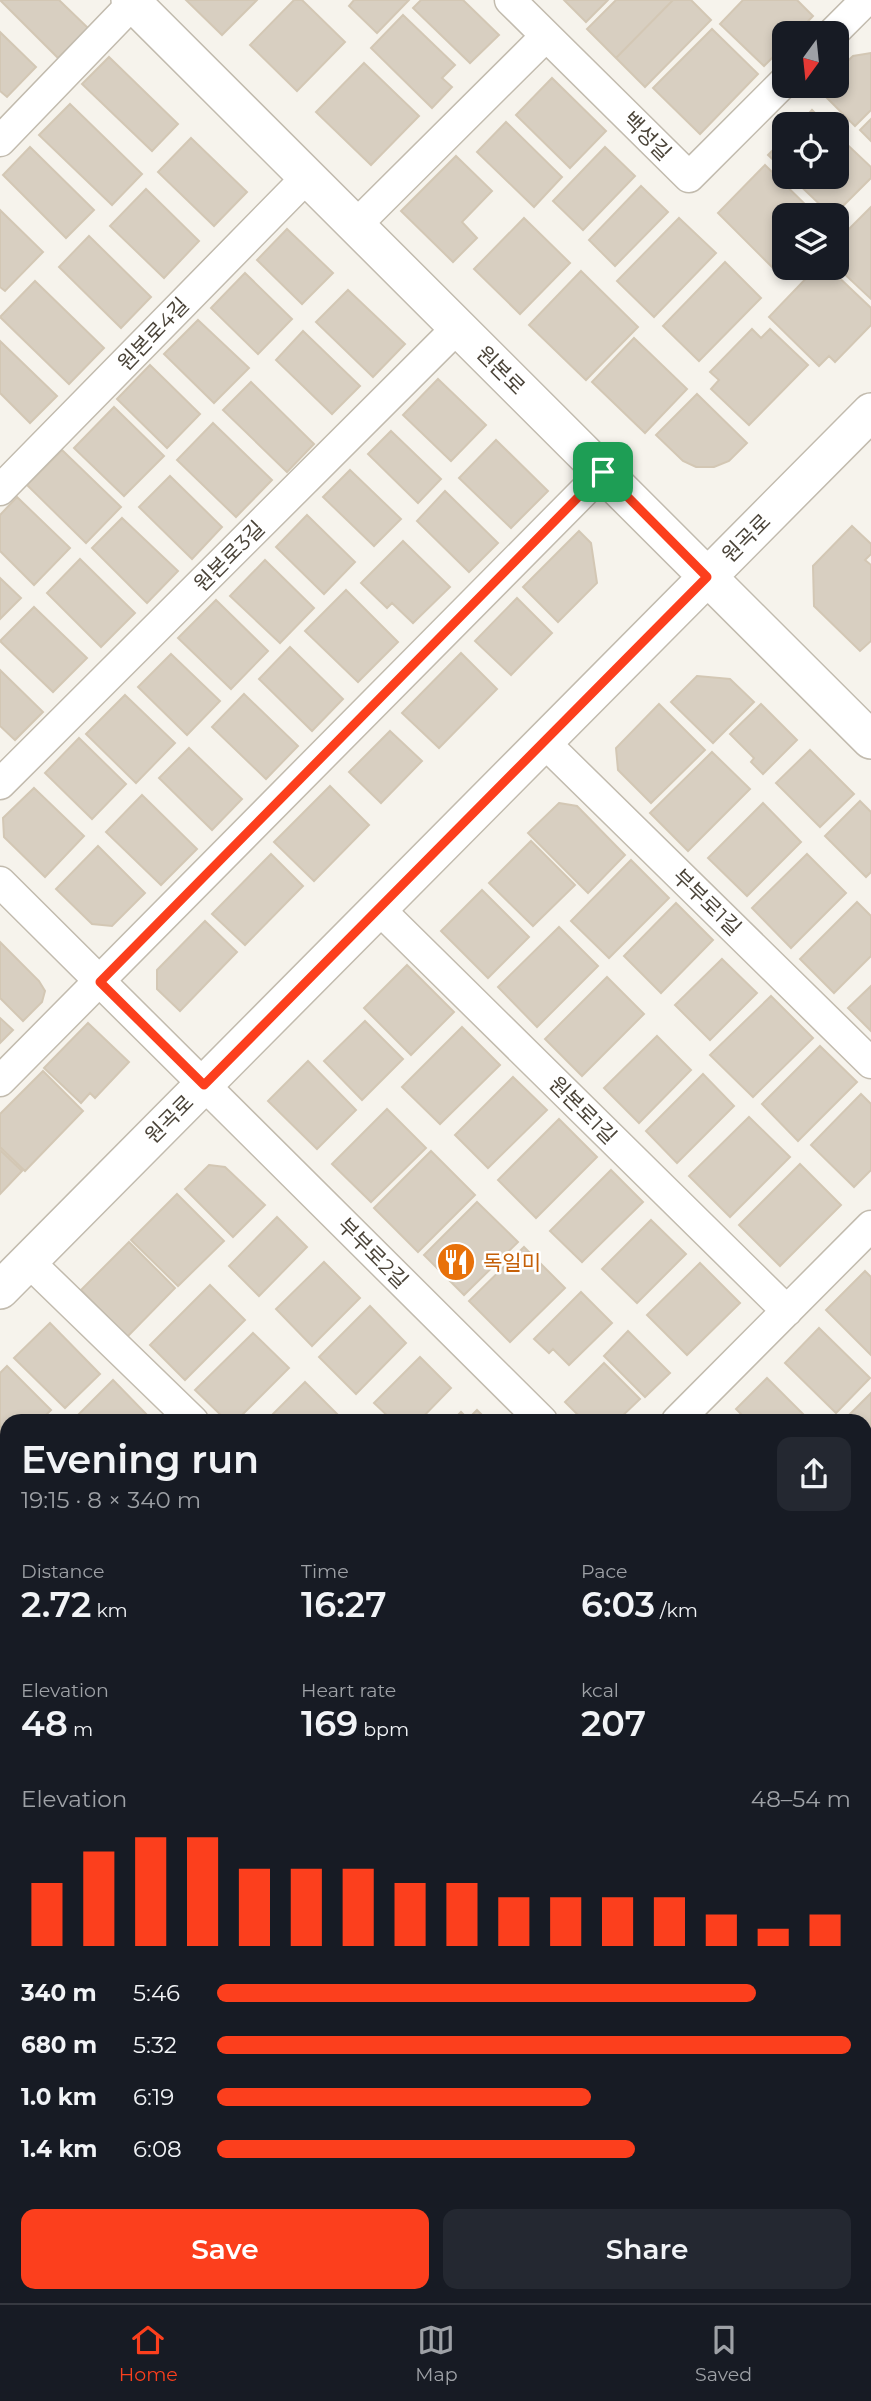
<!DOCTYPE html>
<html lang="en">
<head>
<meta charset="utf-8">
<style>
	:root { --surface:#171b24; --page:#242831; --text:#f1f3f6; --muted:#9ea1a6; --line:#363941; --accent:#fc3f1d }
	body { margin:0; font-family:Montserrat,"Noto Sans KR",sans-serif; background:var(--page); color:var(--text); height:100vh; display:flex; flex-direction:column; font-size:26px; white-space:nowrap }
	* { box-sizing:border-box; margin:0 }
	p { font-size:23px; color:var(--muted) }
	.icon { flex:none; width:38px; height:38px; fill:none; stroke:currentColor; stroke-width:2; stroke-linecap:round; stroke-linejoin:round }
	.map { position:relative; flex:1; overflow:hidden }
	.drawer { position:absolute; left:0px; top:1414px; width:872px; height:889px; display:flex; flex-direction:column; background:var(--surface); border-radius:21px 21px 0 0; box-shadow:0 4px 10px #0003 }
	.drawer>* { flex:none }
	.needle { width:46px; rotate:195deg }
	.fabs { position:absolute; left:772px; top:21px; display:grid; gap:14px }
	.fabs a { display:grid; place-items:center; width:77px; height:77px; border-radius:14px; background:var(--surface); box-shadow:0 4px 10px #0003; font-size:35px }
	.pin { position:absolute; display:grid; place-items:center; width:60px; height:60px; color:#fff; margin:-30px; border-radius:14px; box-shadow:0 4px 10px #0006 }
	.round { display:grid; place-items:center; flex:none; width:74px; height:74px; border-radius:14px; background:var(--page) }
	.summary { display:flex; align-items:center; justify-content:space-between; height:119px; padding:0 21px }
	h1 { font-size:38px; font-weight:600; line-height:52px }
	.stats { display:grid; grid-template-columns:repeat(3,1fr); gap:10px; height:119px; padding:7px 21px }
	.stats div { display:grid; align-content:center }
	.stats b { font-size:35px; font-weight:600 }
	.stats small { font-size:19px; font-weight:400 }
	.stats p { font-size:19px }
	.chart { height:196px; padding:14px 21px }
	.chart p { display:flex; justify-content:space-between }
	.chart svg { width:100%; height:126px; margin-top:7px; stroke:var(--accent); stroke-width:6 }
	.primary-button { display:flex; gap:14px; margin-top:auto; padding:14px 21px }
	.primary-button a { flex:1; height:80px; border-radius:14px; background:var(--accent); color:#fff; font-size:28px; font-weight:600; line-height:80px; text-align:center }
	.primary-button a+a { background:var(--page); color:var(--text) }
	ul { padding:0 21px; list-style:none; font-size:23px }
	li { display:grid; grid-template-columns:112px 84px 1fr; align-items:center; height:52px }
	li i { height:18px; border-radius:9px; background:var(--accent) }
	.menu { display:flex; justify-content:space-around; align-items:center; height:98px; border-top:2px solid var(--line); background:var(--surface); font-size:19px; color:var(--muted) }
	.menu a { display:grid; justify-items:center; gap:4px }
	.menu .current { color:var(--accent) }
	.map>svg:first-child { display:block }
	.green { fill:#d2eab5 }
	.building { fill:#d8cfc1; stroke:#d3c7b4; stroke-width:2 }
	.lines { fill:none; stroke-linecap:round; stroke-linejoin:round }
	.minor-casing { stroke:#c2bbae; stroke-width:33 }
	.tertiary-casing { stroke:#c2bbae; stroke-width:40 }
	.path { stroke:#c4b79f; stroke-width:4.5; stroke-dasharray:3.5 3.5; stroke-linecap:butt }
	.minor { stroke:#fff; stroke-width:30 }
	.tertiary { stroke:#fff; stroke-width:37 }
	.route-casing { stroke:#fff; stroke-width:14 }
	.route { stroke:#fc3f1d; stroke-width:9 }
	.labels { text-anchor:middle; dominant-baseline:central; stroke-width:5; stroke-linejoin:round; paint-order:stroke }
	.street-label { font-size:21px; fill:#4b4439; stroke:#fff }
	.food-label { font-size:21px; fill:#c56008; stroke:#fff; text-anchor:start }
</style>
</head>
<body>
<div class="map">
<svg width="871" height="2303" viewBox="0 0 871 2303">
	<rect width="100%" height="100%" fill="#f6f3ec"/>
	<path class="green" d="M 0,2026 L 7,2033 L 7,2296 L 215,2296 L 213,2303 L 0,2303 Z"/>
	<path class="building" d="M 0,0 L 59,0 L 88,28 L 58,58 Z
		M 186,0 L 257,0 L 222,35 Z
		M 294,0 L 302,0 L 345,42 L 297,91 L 250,45 Z
		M 354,0 L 409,0 L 377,33 L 349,6 Z
		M 421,0 L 463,0 L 499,35 L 470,63 L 413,8 Z
		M 564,0 L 608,0 L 586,22 Z
		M 616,0 L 673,0 L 616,58 L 587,29 Z
		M 673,0 L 691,0 L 711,20 L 645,87 L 616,58 Z
		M 743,0 L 797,0 L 813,16 L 797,33 L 784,33 L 784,46 L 764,66 L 720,24 Z
		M 403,15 L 455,65 L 442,78 L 452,87 L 432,108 L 371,48 Z
		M 712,29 L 758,74 L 700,134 L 653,88 Z
		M 0,32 L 36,67 L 7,97 L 0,91 Z
		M 871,53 L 871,110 L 855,126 L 819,90 L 823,86 L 836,86 L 836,72 L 853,56 Z
		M 109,57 L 178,124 L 152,151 L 82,84 Z
		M 364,63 L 419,116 L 371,165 L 316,112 Z
		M 552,78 L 606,131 L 570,168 L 516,115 Z
		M 70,104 L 142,174 L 112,205 L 39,135 Z
		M 812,110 L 826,124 L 799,124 Z
		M 871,119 L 871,141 L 860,130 Z
		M 506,122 L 562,177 L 534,207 L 477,152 Z
		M 836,134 L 871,167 L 871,178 L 834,215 L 831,215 L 791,177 L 836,177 Z
		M 191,138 L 247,192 L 214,226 L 158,172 Z
		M 784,139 L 784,170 L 768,155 Z
		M 30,147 L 94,210 L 66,238 L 3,175 Z
		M 605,147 L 635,176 L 583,230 L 553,201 Z
		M 456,156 L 492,191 L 462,222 L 477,238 L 453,262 L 401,211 Z
		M 765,165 L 816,215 L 784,215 L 784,268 L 787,268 L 780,275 L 718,213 Z
		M 641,186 L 668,212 L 615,266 L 589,240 Z
		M 146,189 L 199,241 L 164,278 L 110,226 Z
		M 871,207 L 871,299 L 836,266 L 836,242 Z
		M 0,210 L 43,252 L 5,291 L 0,287 Z
		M 524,218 L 570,263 L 520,314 L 474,269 Z
		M 679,218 L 716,253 L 654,317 L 617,281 Z
		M 287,229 L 333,273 L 302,304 L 257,260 Z
		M 89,236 L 151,297 L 121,328 L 59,267 Z
		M 725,262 L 761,298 L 699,361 L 663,326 Z
		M 816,268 L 829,268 L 871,308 L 871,325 L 835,362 L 829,356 L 819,366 L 769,317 Z
		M 581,271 L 638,327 L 586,380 L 529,325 Z
		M 245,273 L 292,319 L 258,354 L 211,308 Z
		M 35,281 L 104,348 L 69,384 L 0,317 Z
		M 348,290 L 405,344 L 373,377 L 316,322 Z
		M 198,320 L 249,368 L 214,403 L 164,354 Z
		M 752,329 L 761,338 L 770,329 L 808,365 L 749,425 L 711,389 L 719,380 L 710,372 Z
		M 303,331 L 360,386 L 332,414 L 276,360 Z
		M 634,338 L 687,389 L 645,433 L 592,382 Z
		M 0,341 L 57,396 L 30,423 L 0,393 Z
		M 150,365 L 200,414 L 167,448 L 117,399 Z
		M 438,379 L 486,425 L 451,461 L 403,415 Z
		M 251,382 L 314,444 L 287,472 L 223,410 Z
		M 697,394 L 747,443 L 729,461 L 714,467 L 696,467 L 683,461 L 656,435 Z
		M 114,407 L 164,456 L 124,496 L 74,448 Z
		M 213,423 L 272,480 L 236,517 L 177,460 Z
		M 391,431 L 441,479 L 418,503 L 368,454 Z
		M 496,440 L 548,491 L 511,528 L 459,478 Z
		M 62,450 L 121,507 L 86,543 L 27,485 Z
		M 350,470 L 401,519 L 374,546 L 323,497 Z
		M 170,476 L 222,527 L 192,559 L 139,507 Z
		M 445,491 L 498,543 L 469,572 L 417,521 Z
		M 17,497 L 70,548 L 34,585 L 0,551 L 0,515 Z
		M 307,515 L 355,562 L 324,594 L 276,547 Z
		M 122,518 L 178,571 L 147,603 L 92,548 Z
		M 852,526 L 871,544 L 871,554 L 865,560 L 871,565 L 871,641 L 860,651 L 814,606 L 813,566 Z
		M 579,531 L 591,543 L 597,583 L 558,622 L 523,587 Z
		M 403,541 L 450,587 L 413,623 L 392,603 L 387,608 L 361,583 Z
		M 80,559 L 135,613 L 101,647 L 47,593 Z
		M 265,560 L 314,608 L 280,643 L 230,596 Z
		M 0,578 L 21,598 L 0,619 Z
		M 346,590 L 398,642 L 358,682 L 305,631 Z
		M 517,598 L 552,633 L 511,675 L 475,641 Z
		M 216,600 L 268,651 L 231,689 L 178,638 Z
		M 34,607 L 87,658 L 53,692 L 0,641 Z
		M 290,647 L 343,699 L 312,731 L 259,679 Z
		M 461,653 L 497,689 L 439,748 L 402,713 Z
		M 171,654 L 220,701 L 187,735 L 138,687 Z
		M 0,670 L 43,712 L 15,740 L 0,726 Z
		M 697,676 L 730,679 L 754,702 L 713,743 L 671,702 Z
		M 244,694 L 298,746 L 266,779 L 212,727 Z
		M 125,695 L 175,743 L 136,783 L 86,734 Z
		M 659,704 L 705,750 L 651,803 L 618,770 L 616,748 Z
		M 761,704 L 797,740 L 763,774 L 751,762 L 754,758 L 730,734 Z
		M 390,731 L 422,761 L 381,803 L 349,772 Z
		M 79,738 L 126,784 L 92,819 L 45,773 Z
		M 189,748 L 242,799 L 212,830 L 159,778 Z
		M 810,750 L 854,794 L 820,827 L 776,783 Z
		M 712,752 L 750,789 L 688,851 L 650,813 Z
		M 330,786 L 369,825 L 314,881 L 274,842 Z
		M 34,788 L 84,836 L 45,877 L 4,837 L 3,818 Z
		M 142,795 L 197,849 L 161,885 L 106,832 Z
		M 860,801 L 871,812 L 871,872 L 866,877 L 825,836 Z
		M 559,803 L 577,806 L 625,855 L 588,893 L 528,833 Z
		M 763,803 L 801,842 L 747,896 L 708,858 Z
		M 531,841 L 575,885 L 533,926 L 489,883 Z
		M 98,846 L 145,893 L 112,926 L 92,924 L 56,889 Z
		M 271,854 L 303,886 L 245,945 L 212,914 Z
		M 807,854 L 846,893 L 791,948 L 752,908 Z
		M 631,860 L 669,898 L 609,958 L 571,921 Z
		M 482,890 L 529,937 L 488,978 L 441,931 Z
		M 857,902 L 871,916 L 871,956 L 834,993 L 800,959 Z
		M 676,903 L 713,940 L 661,993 L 624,956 Z
		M 205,921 L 237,952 L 180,1011 L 157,989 L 157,970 Z
		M 559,927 L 598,966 L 537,1027 L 498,987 Z
		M 0,942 L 39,981 L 45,991 L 42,1002 L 23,1021 L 0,998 Z
		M 722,959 L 757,993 L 710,1040 L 675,1005 Z
		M 407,965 L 454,1012 L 411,1055 L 364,1008 Z
		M 607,977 L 644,1014 L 582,1076 L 545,1039 Z
		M 871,986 L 871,1031 L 848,1008 Z
		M 771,996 L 813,1038 L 753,1097 L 710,1055 Z
		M 0,1018 L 13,1030 L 0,1043 Z
		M 365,1021 L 403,1059 L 362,1100 L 324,1061 Z
		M 88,1023 L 129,1062 L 95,1098 L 90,1093 L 81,1103 L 44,1068 Z
		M 462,1027 L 500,1065 L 440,1124 L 402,1087 Z
		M 657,1036 L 691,1070 L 639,1123 L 604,1088 Z
		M 820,1046 L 857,1082 L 798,1141 L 762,1104 Z
		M 308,1061 L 356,1110 L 317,1149 L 268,1101 Z
		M 43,1071 L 83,1111 L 25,1171 L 0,1147 L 0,1114 Z
		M 703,1074 L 734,1106 L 677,1163 L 646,1131 Z
		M 513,1077 L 547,1110 L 488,1168 L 455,1135 Z
		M 861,1094 L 871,1104 L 871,1170 L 854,1187 L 811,1145 Z
		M 387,1109 L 426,1148 L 371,1202 L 332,1164 Z
		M 749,1117 L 790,1157 L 730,1217 L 689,1176 Z
		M 559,1119 L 597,1157 L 536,1218 L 498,1180 Z
		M 0,1150 L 22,1171 L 0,1194 Z
		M 431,1151 L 475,1195 L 418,1252 L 374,1208 Z
		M 800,1164 L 841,1205 L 780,1266 L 739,1225 Z
		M 209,1165 L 225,1167 L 265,1205 L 233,1237 L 185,1189 Z
		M 611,1170 L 643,1202 L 582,1262 L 550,1231 Z
		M 177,1194 L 224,1241 L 178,1286 L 131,1240 Z
		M 477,1202 L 518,1242 L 464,1295 L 424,1255 Z
		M 277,1217 L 307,1247 L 259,1296 L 229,1266 Z
		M 651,1220 L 686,1254 L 637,1303 L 602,1269 Z
		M 129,1242 L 175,1288 L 127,1337 L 81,1290 Z
		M 524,1247 L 565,1288 L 510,1342 L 469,1301 Z
		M 324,1262 L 360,1298 L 312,1346 L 276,1309 Z
		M 700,1263 L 740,1303 L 687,1355 L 647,1315 Z
		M 865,1271 L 871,1277 L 871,1355 L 826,1310 Z
		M 210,1285 L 245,1320 L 185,1380 L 150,1345 Z
		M 581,1292 L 612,1323 L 569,1365 L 553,1349 L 549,1353 L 534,1339 Z
		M 370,1306 L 406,1343 L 356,1394 L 319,1357 Z
		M 50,1323 L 100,1374 L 65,1408 L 14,1358 Z
		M 819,1328 L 870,1378 L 836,1413 L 785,1363 Z
		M 628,1331 L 670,1373 L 645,1397 L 604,1356 Z
		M 253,1333 L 289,1368 L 236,1421 L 227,1421 L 195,1390 Z
		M 420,1357 L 451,1388 L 419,1421 L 393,1421 L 374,1403 Z
		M 604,1363 L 640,1399 L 617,1421 L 584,1421 L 565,1402 Z
		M 7,1366 L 51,1410 L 40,1421 L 7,1421 L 7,1452 L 0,1445 L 0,1373 Z
		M 767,1378 L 810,1421 L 748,1421 L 736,1409 Z
		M 113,1380 L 152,1420 L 72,1421 Z
		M 305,1382 L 339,1416 L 333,1421 L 266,1421 Z
		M 871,1393 L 871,1452 L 864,1445 L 864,1421 L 843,1421 Z
		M 477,1410 L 488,1421 L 452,1421 L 461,1412 L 468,1419 Z
		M 864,1470 L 871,1477 L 871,1500 L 864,1507 Z
		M 7,1490 L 7,1542 L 0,1535 L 0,1497 Z
		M 867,1586 L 871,1590 L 871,1667 L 864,1674 L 864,1588 Z
		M 0,1597 L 7,1604 L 7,1638 L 0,1645 Z
		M 7,1654 L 7,1734 L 4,1737 L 0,1733 L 0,1661 Z
		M 0,1775 L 7,1782 L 7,1825 L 0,1832 Z
		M 871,1826 L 871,1852 L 864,1846 L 864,1833 Z
		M 7,1853 L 7,1903 L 0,1896 L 0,1860 Z
		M 864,1871 L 871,1877 L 871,1938 L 866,1942 L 864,1941 Z
		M 864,1960 L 871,1967 L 871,2028 L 864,2021 Z
		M 864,2043 L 871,2050 L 871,2060 L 864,2067 Z
		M 871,2144 L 871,2164 L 864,2158 L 864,2151 Z
		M 864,2172 L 871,2179 L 871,2233 L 864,2226 Z
		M 864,2243 L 871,2250 L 871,2274 L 864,2280 Z
		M 871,2286 L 871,2303 L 853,2303 L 860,2296 L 864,2296 L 864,2292 Z
		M 400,2296 L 426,2296 L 419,2303 L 407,2303 Z
		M 447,2296 L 495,2296 L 488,2303 L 454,2303 Z
		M 531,2296 L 563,2296 L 571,2303 L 526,2303 Z
		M 617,2296 L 693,2296 L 686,2303 L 610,2303 Z
		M 773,2296 L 832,2296 L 839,2303 L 780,2303 Z"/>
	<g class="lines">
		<g class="minor-casing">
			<path id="minor" d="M 510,0 L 689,177 L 784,82
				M 833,33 L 866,0
				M 0,141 L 133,3
				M 356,225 L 546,36
				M 0,490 L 307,177
				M 544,742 L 871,1063
				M 0,784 L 458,327
				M 0,882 L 542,1421
				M 378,908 L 787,1311
				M 0,1081 L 603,472
				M 28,1261 L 193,1421
				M 677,1421 L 871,1226
				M 864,1552 L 871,1546
				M 0,1572 L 7,1579
				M 864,1742 L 871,1748
				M 864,1801 L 871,1794
				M 864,2107 L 871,2101
				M 739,2296 L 746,2303
				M 254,2303 L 256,2296"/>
		</g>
		<g class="tertiary-casing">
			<path id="tertiary" d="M 130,0 L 871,740
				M 0,1290 L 871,412
				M 0,1970 L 7,1977
				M 327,2296 L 334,2303"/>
		</g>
		<path class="path" d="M 0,2165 L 7,2167"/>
		<use href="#minor" class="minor"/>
		<use href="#tertiary" class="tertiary"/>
	</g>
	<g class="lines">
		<g class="route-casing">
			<path id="route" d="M 603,472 L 707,577 L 204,1085 L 100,982 Z"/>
		</g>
		<use href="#route" class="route"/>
	</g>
	<defs>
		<g id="restaurant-disc" transform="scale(2.0125)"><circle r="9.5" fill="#e8710a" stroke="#fff"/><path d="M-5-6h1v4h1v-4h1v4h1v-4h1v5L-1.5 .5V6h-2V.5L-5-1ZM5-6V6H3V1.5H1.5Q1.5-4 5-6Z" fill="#fff"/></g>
	</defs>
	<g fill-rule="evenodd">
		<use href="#restaurant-disc" x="456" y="1262"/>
	</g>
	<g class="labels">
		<g class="street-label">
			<text transform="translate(647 136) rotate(45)">백성길</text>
			<text transform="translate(153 334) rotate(-46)">원본로4길</text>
			<text transform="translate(501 370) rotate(45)">원본로</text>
			<text transform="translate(746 538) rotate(-45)">원곡로</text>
			<text transform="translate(229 556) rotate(-45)">원본로3길</text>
			<text transform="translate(707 902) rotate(44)">부부로1길</text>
			<text transform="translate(583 1110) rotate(45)">원본로1길</text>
			<text transform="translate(169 1119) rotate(-45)">원곡로</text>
			<text transform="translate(373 1253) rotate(45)">부부로2길</text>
		</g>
		<g class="food-label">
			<text x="483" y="1262">독일미</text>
		</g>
	</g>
</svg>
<div class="fabs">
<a><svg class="needle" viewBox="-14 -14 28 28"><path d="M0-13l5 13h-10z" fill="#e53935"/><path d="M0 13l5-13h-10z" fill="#9ea1a6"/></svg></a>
<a><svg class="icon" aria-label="locate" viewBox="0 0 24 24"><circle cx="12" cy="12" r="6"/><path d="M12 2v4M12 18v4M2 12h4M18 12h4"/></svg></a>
<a><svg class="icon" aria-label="layers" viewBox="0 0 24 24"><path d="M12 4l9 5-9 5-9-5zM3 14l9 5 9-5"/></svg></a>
</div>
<div class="pin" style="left:603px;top:472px;background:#1e9e55"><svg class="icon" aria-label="arrive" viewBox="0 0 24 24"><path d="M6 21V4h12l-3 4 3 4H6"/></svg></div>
<section class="drawer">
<div class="summary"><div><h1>Evening run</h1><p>19:15 · 8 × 340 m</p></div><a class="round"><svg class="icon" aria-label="share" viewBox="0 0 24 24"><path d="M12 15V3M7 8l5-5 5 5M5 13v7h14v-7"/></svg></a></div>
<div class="stats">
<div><p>Distance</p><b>2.72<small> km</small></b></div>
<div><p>Time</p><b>16:27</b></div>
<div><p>Pace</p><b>6:03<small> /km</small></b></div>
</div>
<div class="stats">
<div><p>Elevation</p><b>48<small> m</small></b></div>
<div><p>Heart rate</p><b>169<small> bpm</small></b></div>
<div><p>kcal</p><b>207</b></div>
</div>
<div class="chart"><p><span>Elevation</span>48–54 m</p>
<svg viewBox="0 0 160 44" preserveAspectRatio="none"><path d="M5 44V22M15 44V11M25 44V6M35 44V6M45 44V17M55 44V17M65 44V17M75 44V22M85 44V22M95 44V27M105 44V27M115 44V27M125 44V27M135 44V33M145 44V38M155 44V33"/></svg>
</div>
<ul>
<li><b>340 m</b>5:46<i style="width:85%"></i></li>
<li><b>680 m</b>5:32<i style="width:100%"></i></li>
<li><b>1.0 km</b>6:19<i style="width:59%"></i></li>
<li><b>1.4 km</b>6:08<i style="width:66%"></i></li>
</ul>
<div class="primary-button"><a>Save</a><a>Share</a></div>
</section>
</div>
<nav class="menu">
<a class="current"><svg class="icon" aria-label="home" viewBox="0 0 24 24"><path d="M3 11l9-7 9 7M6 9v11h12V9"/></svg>Home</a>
<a><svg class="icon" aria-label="map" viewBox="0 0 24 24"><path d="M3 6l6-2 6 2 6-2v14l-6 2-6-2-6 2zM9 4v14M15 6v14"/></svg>Map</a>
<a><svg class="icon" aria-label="saved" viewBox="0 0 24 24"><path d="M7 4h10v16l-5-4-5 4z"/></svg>Saved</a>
</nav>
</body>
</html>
